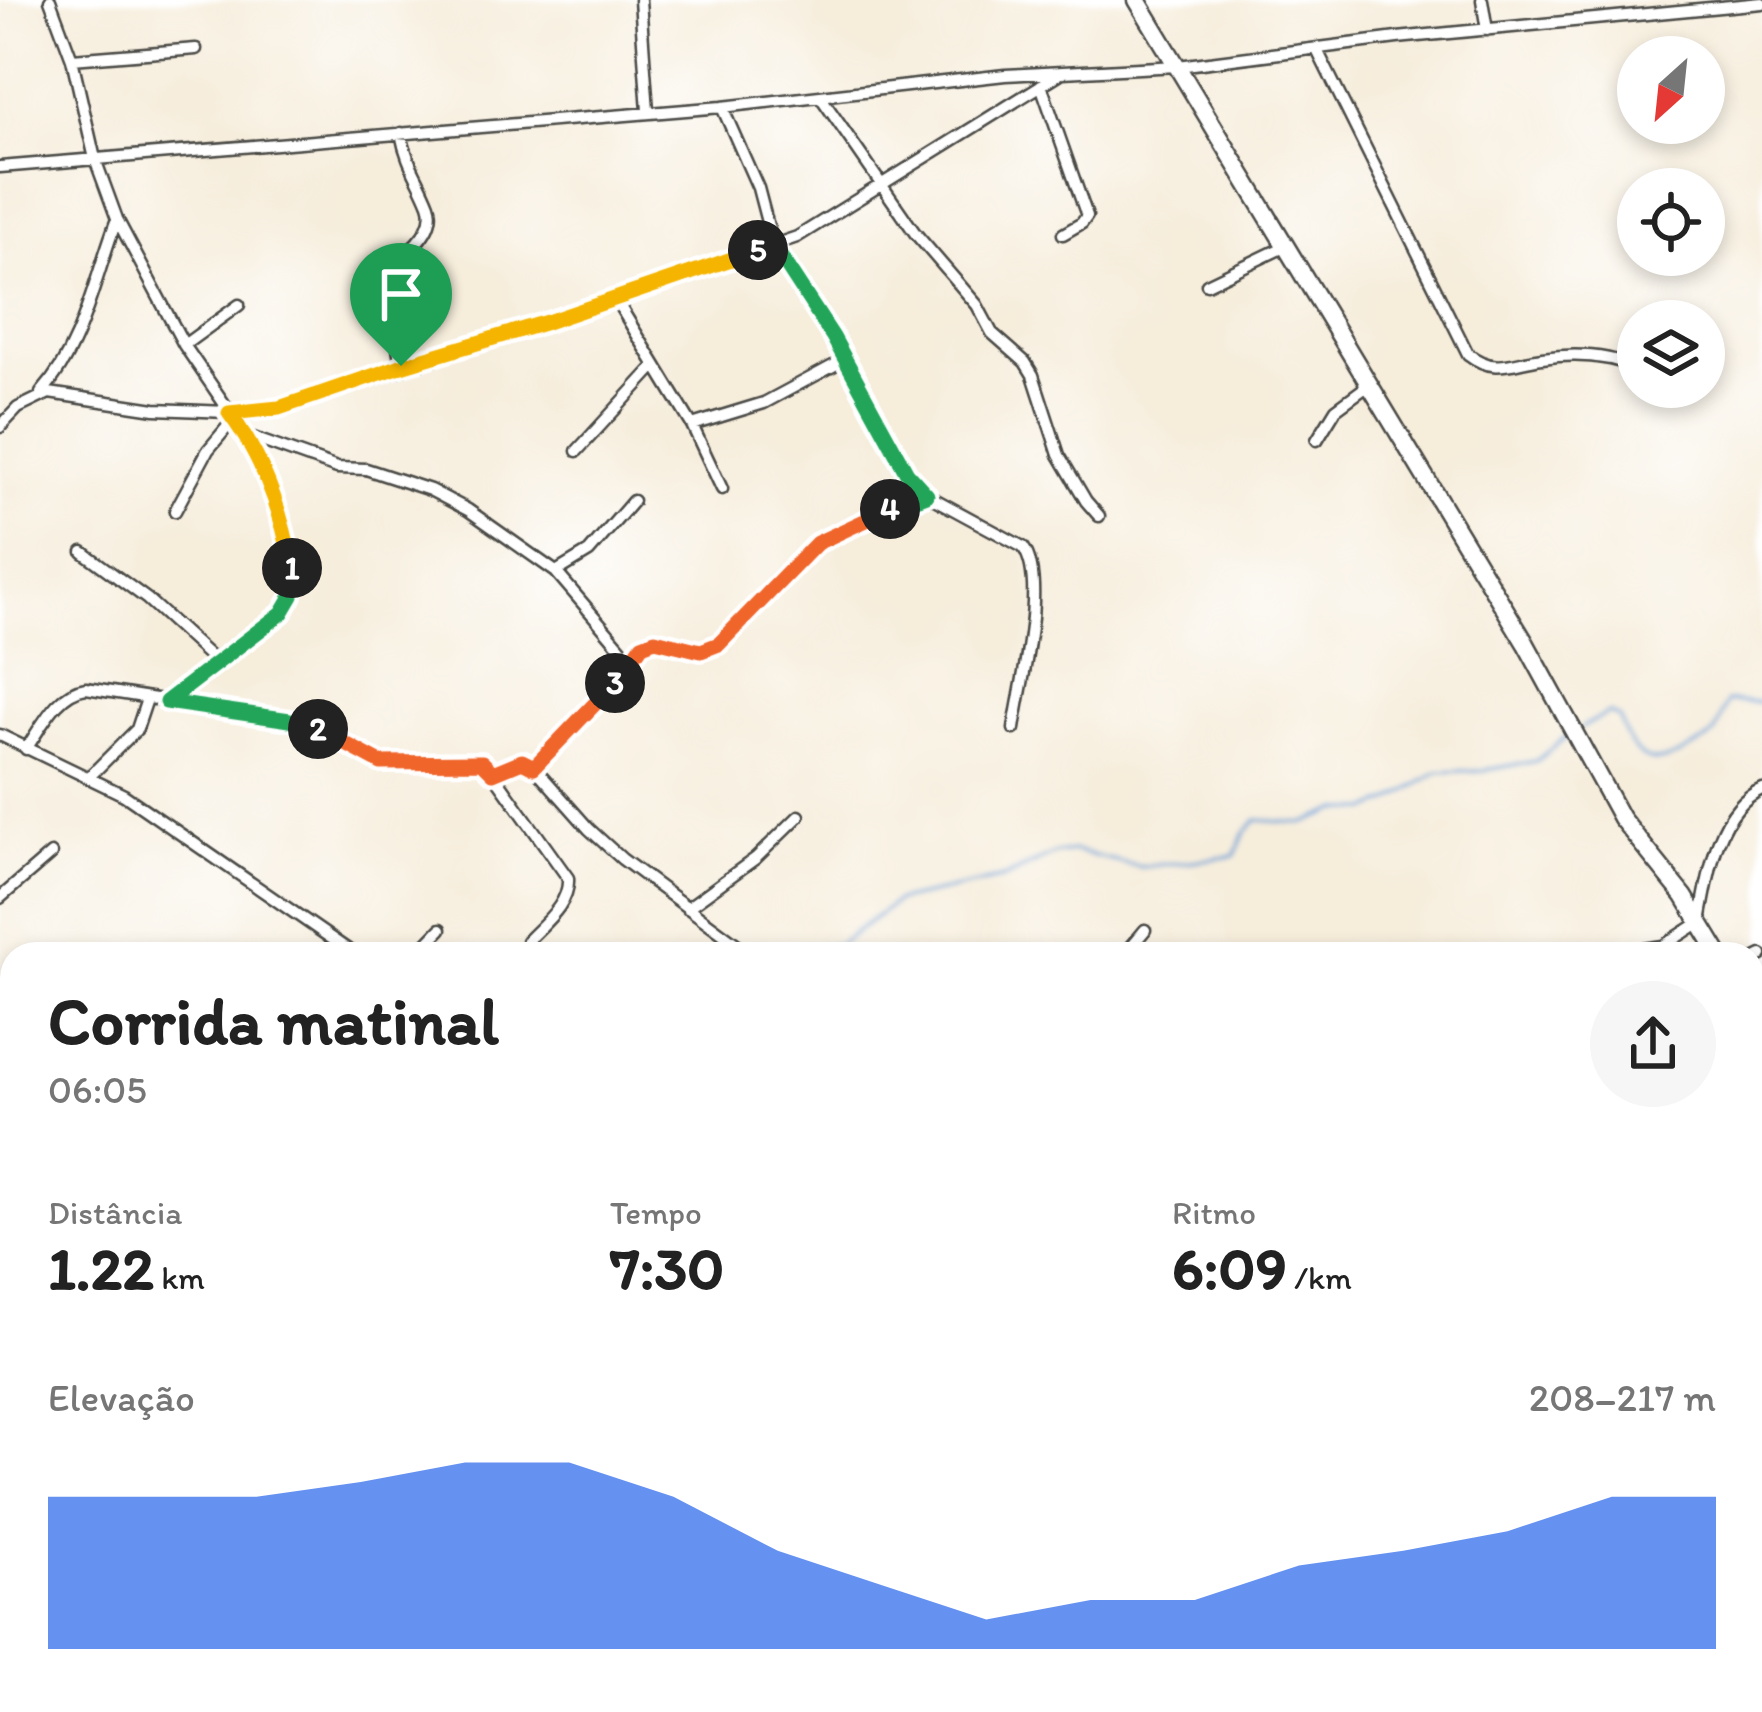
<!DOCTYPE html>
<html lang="pt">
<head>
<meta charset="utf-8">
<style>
	:root { --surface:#fff; --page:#f6f6f6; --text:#222; --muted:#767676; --accent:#2563eb }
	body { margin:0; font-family:Itim,sans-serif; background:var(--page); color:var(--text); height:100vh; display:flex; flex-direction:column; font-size:45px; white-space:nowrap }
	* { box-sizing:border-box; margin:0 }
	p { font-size:39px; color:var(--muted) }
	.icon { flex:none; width:66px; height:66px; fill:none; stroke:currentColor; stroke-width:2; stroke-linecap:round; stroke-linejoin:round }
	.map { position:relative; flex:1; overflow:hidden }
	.panel { position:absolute; left:0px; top:942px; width:1764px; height:771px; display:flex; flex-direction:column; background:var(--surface); border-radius:36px 36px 0 0; box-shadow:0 6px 18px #0003 }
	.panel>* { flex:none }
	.needle { width:78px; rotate:207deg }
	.tools { position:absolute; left:1617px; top:36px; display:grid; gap:24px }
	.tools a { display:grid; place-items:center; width:108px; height:108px; border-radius:50%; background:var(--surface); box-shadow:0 6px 18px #0003; font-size:60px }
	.pin { position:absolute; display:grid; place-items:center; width:102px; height:102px; color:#fff; margin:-123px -51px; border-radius:50% 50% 50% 0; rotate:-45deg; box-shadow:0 0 12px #0007 }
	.pin .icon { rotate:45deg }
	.km { position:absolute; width:60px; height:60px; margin:-30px; border-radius:50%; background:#222; color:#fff; font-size:33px; line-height:60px; text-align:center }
	.round { display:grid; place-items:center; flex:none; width:126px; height:126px; border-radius:63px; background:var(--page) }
	.overview { display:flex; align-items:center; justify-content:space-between; height:204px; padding:0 48px }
	h1 { font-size:66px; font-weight:700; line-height:90px }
	.figures { display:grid; grid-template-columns:repeat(3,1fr); gap:18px; height:204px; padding:12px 48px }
	.figures div { display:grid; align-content:center }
	.figures b { font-size:60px; font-weight:700 }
	.figures small { font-size:33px; font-weight:400 }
	.figures p { font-size:33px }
	.chart { height:336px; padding:24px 48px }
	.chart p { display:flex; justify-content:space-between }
	.chart svg { width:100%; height:216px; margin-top:12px; fill:var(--accent); opacity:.7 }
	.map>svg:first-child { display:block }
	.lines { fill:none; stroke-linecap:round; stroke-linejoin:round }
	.stream { stroke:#6aa0d7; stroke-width:3 }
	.street-casing { stroke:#494845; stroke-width:15 }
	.secondary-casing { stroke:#494845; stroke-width:21 }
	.street { stroke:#fff; stroke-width:10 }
	.secondary { stroke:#fff; stroke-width:16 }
	.split-1-casing { stroke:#fff; stroke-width:24 }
	.split-2-casing { stroke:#fff; stroke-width:24 }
	.split-3-casing { stroke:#fff; stroke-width:24 }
	.split-4-casing { stroke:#fff; stroke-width:24 }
	.split-5-casing { stroke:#fff; stroke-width:24 }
	.split-6-casing { stroke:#fff; stroke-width:24 }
	.split-1 { stroke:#f5b400; stroke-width:15 }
	.split-2 { stroke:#22a559; stroke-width:15 }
	.split-3 { stroke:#f0652b; stroke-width:15 }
	.split-4 { stroke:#f0652b; stroke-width:15 }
	.split-5 { stroke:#22a559; stroke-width:15 }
	.split-6 { stroke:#f5b400; stroke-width:15 }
</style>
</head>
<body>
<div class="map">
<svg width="1762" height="1712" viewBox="0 0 1762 1712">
	<rect width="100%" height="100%" fill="#fff"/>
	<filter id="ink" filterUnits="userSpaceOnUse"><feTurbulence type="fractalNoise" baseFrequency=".00833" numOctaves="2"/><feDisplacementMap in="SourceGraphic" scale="24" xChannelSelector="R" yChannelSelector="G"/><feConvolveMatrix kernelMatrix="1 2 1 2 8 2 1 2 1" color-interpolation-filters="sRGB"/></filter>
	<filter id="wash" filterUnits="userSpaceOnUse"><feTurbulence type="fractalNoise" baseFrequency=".004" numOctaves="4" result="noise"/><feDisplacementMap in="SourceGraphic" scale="48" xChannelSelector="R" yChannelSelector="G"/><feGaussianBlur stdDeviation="2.7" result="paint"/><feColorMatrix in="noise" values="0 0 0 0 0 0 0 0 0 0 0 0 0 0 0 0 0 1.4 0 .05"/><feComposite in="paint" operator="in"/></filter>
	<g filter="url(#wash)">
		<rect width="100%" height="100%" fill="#f6eddb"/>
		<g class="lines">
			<path class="stream" d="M 1581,728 L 1609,713 L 1620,719 C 1632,760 1651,772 1688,750 C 1695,746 1707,742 1713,735 C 1719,727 1722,711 1728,701 L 1762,702
				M 811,954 L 816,946 L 838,945 L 897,901 L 1004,878 L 1056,853 L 1074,851 L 1141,867 L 1235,856 L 1244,834 L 1257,820 L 1305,823 L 1338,810 L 1369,810 L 1389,802 L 1438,772 L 1485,770 L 1536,761 L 1567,736
				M 0,1260 L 12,1256"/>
		</g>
	</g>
	<g filter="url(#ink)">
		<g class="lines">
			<g class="street-casing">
				<path id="street" d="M 50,0 L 72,59 L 95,159 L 117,219 L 184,345 L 256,450 L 276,502 L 292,565 L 292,596 L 282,613 L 166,702
					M 640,0 L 648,111
					M 1482,0 L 1487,30
					M 1317,50 L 1468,354 C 1495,375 1512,362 1542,358 C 1575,353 1608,355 1638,368
					M 72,59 L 196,49
					M 1041,85 L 1087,216 L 1082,223 L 1063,234
					M 820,96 L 915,233 L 977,305 L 992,333 L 1025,362 L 1033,375 L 1059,455 L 1086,501 L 1099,516
					M 722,107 L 758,188 L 773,245 L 833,337 L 907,473 L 927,495 L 1023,547 C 1048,581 1020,685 1014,729
					M 401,133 C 407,165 418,176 429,204 C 439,231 402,259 381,269 L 378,278 L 394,323 L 401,366
					M 0,167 L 722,107 L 1005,75 L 1178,66 L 1397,38 L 1762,3
					M 1207,284 L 1286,246
					M 616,300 L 692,425 L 764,403 L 844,360
					M 184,345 L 239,305
					M 41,393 C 83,347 95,276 117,219
					M 692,425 L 722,489
					M 0,427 L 18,408 L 49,393 L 155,409 L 252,413 L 279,408 L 547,323 L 797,237 L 1061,73
					M 245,435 L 337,468 L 366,469 L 430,490 L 468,510 L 556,572 L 633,662
					M 1317,440 L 1336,409 L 1370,384
					M 577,451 L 655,366
					M 175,511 L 208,450 L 234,419
					M 83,552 L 147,599 L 217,663
					M 556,572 L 589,552 L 633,501
					M 0,735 L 124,795 L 354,954
					M 26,749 C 42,726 57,692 86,688 L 290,720 L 326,732 L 381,763 L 481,762 L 493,773 L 522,761 L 534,767 L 589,829 L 622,859 L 750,954
					M 534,767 L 626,671 L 642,645 L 655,640 L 701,651 L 719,643 L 817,543 L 927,495
					M 493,773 L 568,878 C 570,904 544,923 527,941
					M 89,777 L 137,729 L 147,699
					M 0,898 L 51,854
					M 687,908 L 756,858 L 799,816
					M 417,954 L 441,929
					M 1125,954 L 1145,930
					M 1608,954 L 1663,946 L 1700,922 C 1708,879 1716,809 1762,789
					M 1752,960 L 1762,955
					M 0,1118 L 12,1112
					M 0,1190 L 12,1235
					M 1752,1218 L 1762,1215
					M 1752,1460 L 1762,1456
					M 0,1569 L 12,1565
					M 79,1701 L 80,1712
					M 313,1701 L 327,1712
					M 1154,1701 L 1168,1712
					M 1413,1701 L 1417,1712
					M 1535,1701 L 1539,1712
					M 395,1712 L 445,1701
					M 536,1712 L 542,1701
					M 797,1712 L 799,1701"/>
			</g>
			<g class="secondary-casing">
				<path id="secondary" d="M 1137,0 L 1526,644 L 1621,818 L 1684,896 L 1719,954
					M 1752,1011 L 1762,1030"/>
			</g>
			<use href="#street" class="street"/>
			<use href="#secondary" class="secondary"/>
		</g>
	</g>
	<g class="lines" filter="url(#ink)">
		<g class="split-1-casing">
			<path id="split-1" d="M 292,568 C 282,511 264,459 229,413 L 279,408 L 401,366"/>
		</g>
		<g class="split-2-casing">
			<path id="split-2" d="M 292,568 L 292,596 L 282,613 L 166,702 L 290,720 L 318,729"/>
		</g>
		<g class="split-3-casing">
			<path id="split-3" d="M 318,729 L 381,763 L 482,762 L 493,773 L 522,761 L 534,767 L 615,683"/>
		</g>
		<g class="split-4-casing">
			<path id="split-4" d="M 615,683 L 642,645 L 655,640 L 701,651 L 719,644 L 817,543 L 890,509"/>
		</g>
		<g class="split-5-casing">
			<path id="split-5" d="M 758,250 L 773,245 L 833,337 L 907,473 L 927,495 L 890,509"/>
		</g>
		<g class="split-6-casing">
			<path id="split-6" d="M 401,366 L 547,322 L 758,250"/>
		</g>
		<use href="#split-1" class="split-1"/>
		<use href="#split-2" class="split-2"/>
		<use href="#split-3" class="split-3"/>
		<use href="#split-4" class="split-4"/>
		<use href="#split-5" class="split-5"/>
		<use href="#split-6" class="split-6"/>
	</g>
</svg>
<div class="tools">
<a><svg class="needle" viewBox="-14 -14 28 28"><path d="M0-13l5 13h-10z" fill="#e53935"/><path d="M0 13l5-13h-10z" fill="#767676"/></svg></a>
<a><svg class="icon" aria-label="locate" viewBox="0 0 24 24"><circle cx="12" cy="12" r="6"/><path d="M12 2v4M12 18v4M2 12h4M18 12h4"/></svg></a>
<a><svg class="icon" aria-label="layers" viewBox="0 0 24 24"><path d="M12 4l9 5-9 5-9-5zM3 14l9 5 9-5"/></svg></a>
</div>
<div class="pin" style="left:401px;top:366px;background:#1e9e55"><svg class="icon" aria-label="arrive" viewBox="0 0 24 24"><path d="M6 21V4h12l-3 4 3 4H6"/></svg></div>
<b class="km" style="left:292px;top:568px">1</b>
<b class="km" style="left:318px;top:729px">2</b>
<b class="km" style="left:615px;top:683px">3</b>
<b class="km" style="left:890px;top:509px">4</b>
<b class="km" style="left:758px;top:250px">5</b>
<section class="panel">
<div class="overview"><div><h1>Corrida matinal</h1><p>06:05</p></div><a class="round"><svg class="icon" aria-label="share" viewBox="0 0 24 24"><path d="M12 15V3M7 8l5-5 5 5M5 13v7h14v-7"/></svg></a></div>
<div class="figures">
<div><p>Distância</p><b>1.22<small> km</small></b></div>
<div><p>Tempo</p><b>7:30</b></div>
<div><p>Ritmo</p><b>6:09<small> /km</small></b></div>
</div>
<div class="chart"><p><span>Elevação</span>208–217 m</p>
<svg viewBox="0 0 160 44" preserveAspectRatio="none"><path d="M0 44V13L10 13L20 13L30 10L40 6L50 6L60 13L70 24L80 31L90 38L100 34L110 34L120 27L130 24L140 20L150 13L160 13V44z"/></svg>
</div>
</section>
</div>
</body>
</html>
